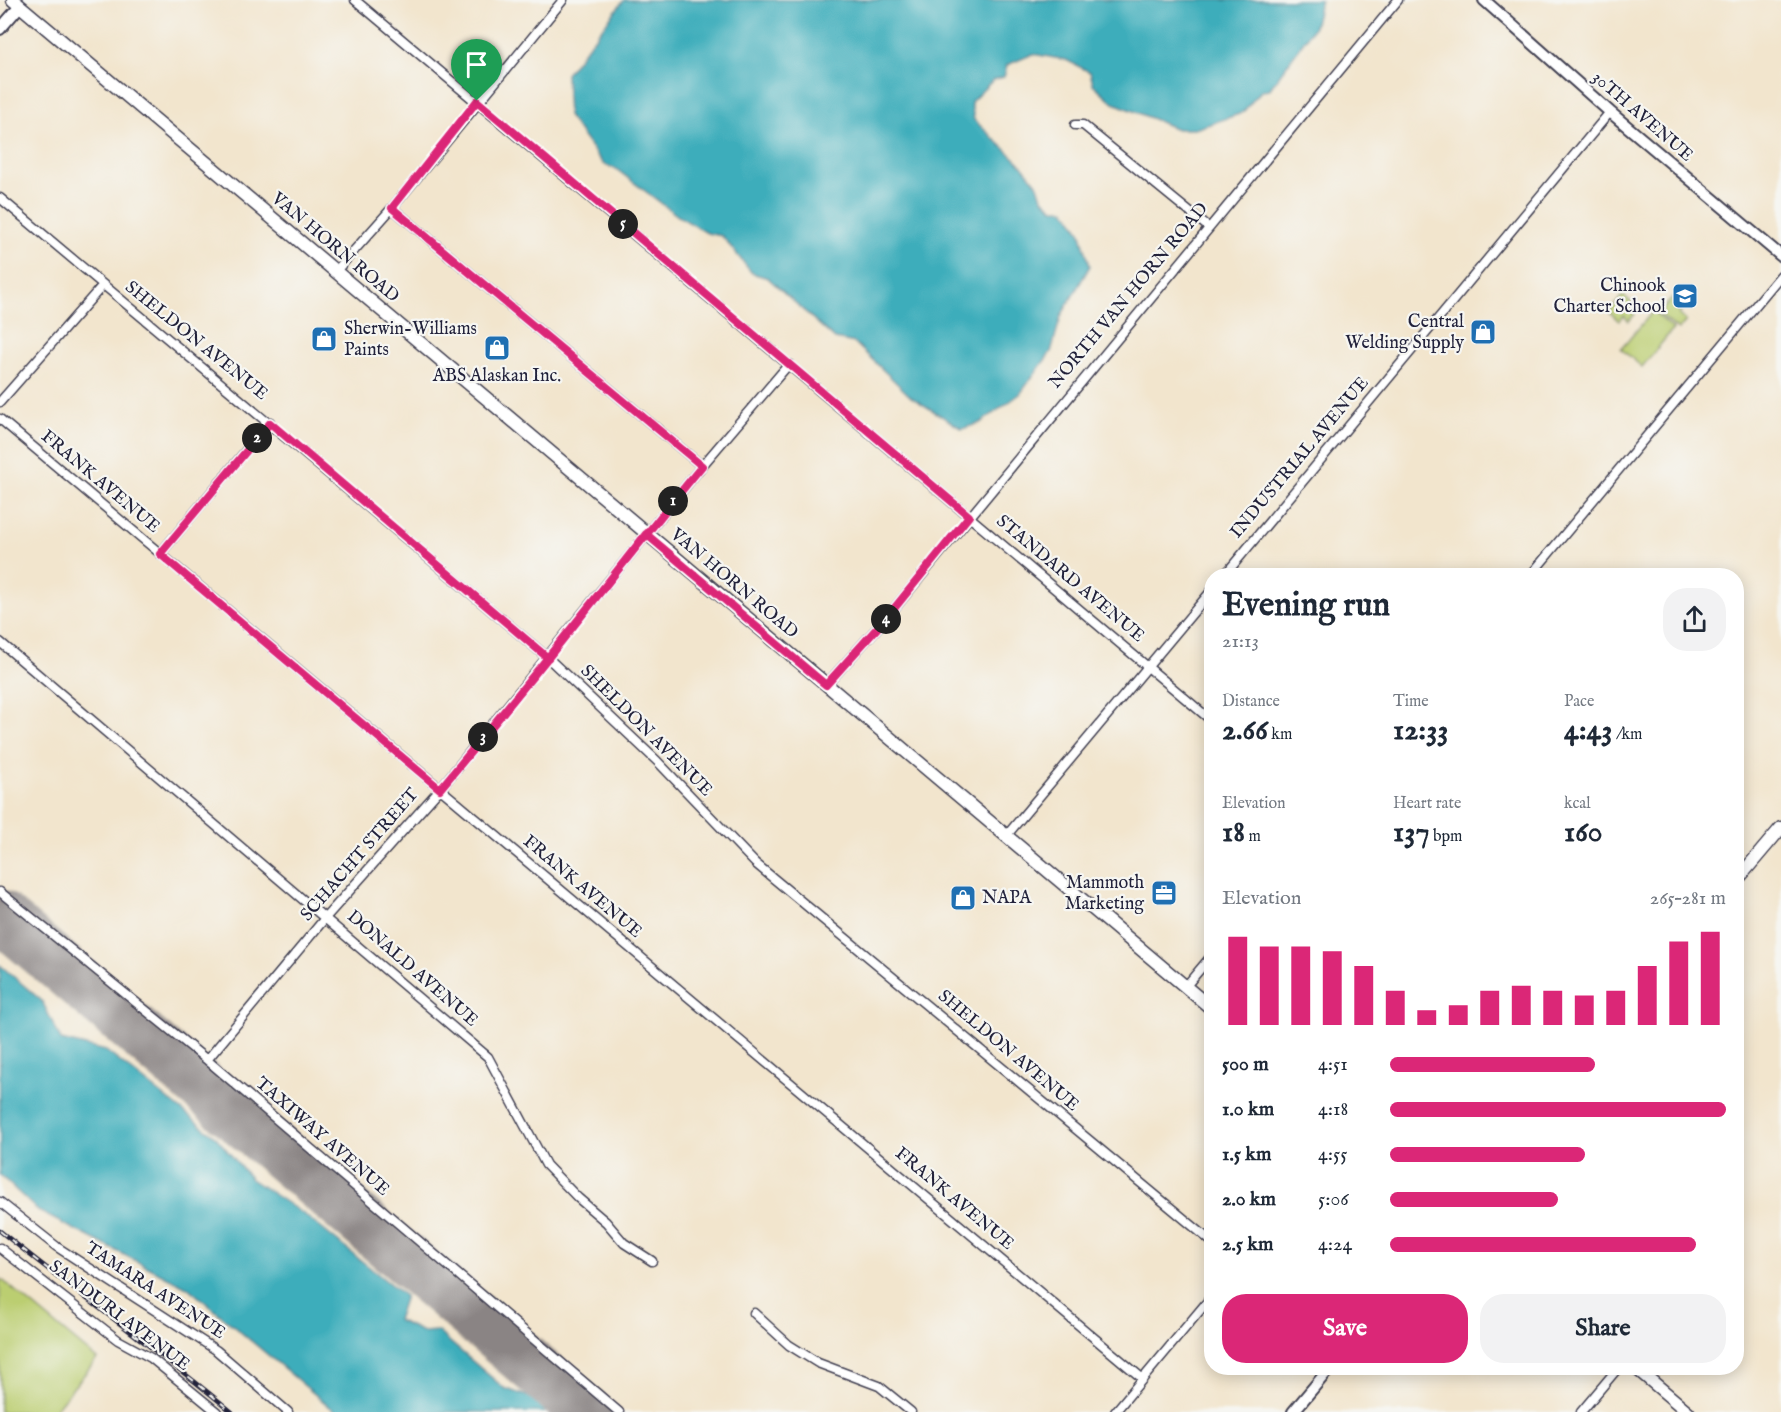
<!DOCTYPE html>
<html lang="en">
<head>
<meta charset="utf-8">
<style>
	:root { --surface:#fff; --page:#f2f2f3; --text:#1f2937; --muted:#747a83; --accent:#db2777 }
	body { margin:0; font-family:"IM FELL English",serif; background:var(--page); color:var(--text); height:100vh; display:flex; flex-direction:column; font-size:22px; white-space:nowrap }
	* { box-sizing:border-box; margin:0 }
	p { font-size:20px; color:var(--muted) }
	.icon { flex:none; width:33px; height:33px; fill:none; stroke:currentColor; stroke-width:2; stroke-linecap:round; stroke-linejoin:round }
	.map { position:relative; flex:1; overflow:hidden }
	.drawer { position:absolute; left:1204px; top:568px; width:540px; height:807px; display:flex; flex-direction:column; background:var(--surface); border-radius:24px; box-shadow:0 3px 15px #0003 }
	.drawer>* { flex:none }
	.pin { position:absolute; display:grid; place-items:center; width:51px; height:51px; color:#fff; margin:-62px -26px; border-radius:50% 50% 50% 0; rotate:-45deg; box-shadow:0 0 6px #0007 }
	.pin .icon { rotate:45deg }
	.km { position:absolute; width:30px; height:30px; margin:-15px; border-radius:50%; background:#222; color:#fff; font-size:16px; line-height:30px; text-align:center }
	.round { display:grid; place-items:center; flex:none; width:63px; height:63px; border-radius:24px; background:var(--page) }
	.head { display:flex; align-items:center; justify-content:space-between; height:102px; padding:0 18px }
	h1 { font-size:33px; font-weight:800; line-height:45px }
	.stats { display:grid; grid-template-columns:repeat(3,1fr); gap:9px; height:102px; padding:6px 18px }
	.stats div { display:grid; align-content:center }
	.stats b { font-size:30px; font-weight:800 }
	.stats small { font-size:16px; font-weight:400 }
	.stats p { font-size:16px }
	.chart { height:168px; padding:12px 18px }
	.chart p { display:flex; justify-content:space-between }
	.chart svg { width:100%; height:108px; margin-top:6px; stroke:var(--accent); stroke-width:6 }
	.cta { display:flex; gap:12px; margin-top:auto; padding:12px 18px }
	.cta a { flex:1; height:69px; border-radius:24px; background:var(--accent); color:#fff; font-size:24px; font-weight:800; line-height:69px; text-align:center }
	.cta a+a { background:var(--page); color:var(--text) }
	ul { padding:0 18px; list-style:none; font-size:20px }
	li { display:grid; grid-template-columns:96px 72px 1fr; align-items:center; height:45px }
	li i { height:15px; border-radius:8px; background:var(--accent) }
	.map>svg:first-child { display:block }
	.green { fill:#bbce71; stroke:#6e7856; stroke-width:1.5 }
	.water { fill:#3eadbb; stroke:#30687b; stroke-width:1.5 }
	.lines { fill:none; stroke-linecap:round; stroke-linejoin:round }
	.runway { stroke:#8a8484; stroke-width:52 }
	.minor-casing { stroke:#413f51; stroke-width:11 }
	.tertiary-casing { stroke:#413f51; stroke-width:14 }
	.secondary-casing { stroke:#413f51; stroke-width:15 }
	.minor { stroke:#fff; stroke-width:8 }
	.tertiary { stroke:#fff; stroke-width:10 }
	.secondary { stroke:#fff; stroke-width:12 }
	.rail-casing { stroke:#22223b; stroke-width:4.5 }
	.rail { stroke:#f6f6f2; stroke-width:2; stroke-dasharray:7; stroke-linecap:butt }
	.route-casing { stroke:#fff; stroke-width:12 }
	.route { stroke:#db2777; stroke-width:8 }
	.labels { text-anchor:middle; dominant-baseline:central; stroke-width:4.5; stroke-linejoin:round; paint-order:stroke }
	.street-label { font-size:18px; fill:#22223b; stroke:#f6f6f2 }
	.poi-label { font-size:18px; fill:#22223b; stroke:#f6f6f2; text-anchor:end }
</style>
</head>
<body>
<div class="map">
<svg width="1781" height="1412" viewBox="0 0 1781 1412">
	<rect width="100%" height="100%" fill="#f6f6f2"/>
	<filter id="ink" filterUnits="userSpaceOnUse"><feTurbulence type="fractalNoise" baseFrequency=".0167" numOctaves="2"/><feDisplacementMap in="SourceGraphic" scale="12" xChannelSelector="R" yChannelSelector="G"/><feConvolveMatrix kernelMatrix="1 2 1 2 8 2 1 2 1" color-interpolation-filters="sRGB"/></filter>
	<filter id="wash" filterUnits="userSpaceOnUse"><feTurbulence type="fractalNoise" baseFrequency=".008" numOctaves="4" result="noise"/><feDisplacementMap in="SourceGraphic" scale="24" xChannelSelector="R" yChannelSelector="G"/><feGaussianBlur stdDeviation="1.35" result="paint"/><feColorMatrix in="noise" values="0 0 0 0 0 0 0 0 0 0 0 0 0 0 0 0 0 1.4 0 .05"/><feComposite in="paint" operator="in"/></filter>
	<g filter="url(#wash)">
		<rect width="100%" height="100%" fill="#f2e5cd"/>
		<path class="green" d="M 1623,295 L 1633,304 L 1630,309 L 1635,314 L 1629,321 L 1624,316 L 1619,321 L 1609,312 Z
			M 1672,298 L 1684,308 L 1679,314 L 1686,321 L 1678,330 L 1659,314 Z
			M 1653,311 L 1673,329 L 1642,367 L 1621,349 Z
			M 0,1278 L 97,1359 L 53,1412 L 0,1412 Z"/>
		<path class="water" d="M 624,0 L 1321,0 L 1314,27 L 1269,90 L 1261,91 L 1242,113 L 1195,129 L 1177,129 L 1114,103 L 1093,84 L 1090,72 L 1066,60 L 1033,54 L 1007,65 L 1004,77 L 993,80 L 971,102 L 974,120 L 1019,162 L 1038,185 L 1042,198 L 1054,209 L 1065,209 L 1080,231 L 1090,266 L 1061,316 L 1051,352 L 1020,394 L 980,423 L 962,429 L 911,397 L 855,343 L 835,339 L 768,278 L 752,273 L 722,236 L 707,233 L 678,216 L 616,169 L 603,164 L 568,116 L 566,74 Z
			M 0,965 L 42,1001 L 61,1040 L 106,1051 L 216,1137 L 251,1179 L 305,1215 L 405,1296 L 397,1320 L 423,1332 L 437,1331 L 504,1388 L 538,1400 L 550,1412 L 336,1412 L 187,1287 L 38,1211 L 0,1175 Z"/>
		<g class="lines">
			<path class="runway" d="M 0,916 L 586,1412"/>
		</g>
	</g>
	<g filter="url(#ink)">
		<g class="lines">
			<g class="minor-casing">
				<path id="minor" d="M 355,0 L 1212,721
					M 1075,125 L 1083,125 L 1208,227
					M 0,198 L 548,658 L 657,761 L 755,863 L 1212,1242
					M 392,208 L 702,466
					M 335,272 L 392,208 L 563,0
					M 0,402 L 103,285
					M 0,419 L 1143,1379
					M 160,554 L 270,422
					M 1224,576 L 1610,112
					M 1530,576 L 1781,275
					M 0,642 L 488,1057 L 546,1165 L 578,1198 L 606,1222 L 624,1243 L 652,1261
					M 826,685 L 888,616 L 1398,0
					M 1007,835 L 1212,590
					M 0,892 L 207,1060 L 619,1412
					M 1186,986 L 1212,955
					M 207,1060 L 326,917 L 440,789 L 702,466 L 789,364
					M 0,1202 L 57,1247 L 216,1350 L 288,1412
					M 0,1248 L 118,1340 L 151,1358 L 217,1412
					M 754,1313 L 789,1345 L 818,1363 L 879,1386 L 911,1412
					M 1115,1412 L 1212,1296
					M 1581,1412 L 1618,1368"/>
			</g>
			<g class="tertiary-casing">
				<path id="tertiary" d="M 1484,0 L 1610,112 L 1781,256
					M 0,29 L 20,6
					M 1293,1412 L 1330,1368"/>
			</g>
			<g class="secondary-casing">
				<path id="secondary" d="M 13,0 L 1212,1009
					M 1737,880 L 1781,828
					M 1636,1368 L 1688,1412"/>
			</g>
			<use href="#minor" class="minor"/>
			<use href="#tertiary" class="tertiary"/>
			<use href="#secondary" class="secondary"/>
			<g class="rail-casing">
				<path id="rail" d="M 0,1231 C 76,1293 157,1349 232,1412"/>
			</g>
			<use href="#rail" class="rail"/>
		</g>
	</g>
	<g class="lines" filter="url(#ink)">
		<g class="route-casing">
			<path id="route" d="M 477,101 L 392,208 L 702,466 C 650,529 599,594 548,658 L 270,423 L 160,554 L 440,789 C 510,705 579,620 646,534 L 826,685 L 888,616 L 969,516 L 477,101"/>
		</g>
		<use href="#route" class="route"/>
	</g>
	<defs>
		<g id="school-square" transform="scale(1.35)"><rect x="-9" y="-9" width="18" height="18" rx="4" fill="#1f6fb2" stroke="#f6f6f2"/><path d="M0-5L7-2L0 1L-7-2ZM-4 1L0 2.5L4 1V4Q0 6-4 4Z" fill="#fff"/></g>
		<g id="shop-square" transform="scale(1.35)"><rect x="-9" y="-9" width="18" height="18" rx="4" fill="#1f6fb2" stroke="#f6f6f2"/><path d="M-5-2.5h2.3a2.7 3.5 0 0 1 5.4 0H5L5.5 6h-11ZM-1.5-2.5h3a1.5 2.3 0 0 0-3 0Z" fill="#fff"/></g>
		<g id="office-square" transform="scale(1.35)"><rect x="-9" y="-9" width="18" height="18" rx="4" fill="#1f6fb2" stroke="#f6f6f2"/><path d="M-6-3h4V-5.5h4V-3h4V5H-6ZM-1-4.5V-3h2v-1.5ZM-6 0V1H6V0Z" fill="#fff"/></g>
	</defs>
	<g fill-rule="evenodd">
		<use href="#school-square" x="1685" y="296"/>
		<use href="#shop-square" x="1483" y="332"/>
		<use href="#shop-square" x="324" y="339"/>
		<use href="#shop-square" x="497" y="348"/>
		<use href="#office-square" x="1164" y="893"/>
		<use href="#shop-square" x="963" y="898"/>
	</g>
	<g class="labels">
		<g class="street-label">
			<text transform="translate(1642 117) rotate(41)">30TH AVENUE</text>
			<text transform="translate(335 248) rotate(40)">VAN HORN ROAD</text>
			<text transform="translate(1129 296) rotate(-50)">NORTH VAN HORN ROAD</text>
			<text transform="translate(196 341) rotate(39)">SHELDON AVENUE</text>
			<text transform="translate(1300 458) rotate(-50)">INDUSTRIAL AVENUE</text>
			<text transform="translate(100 482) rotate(40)">FRANK AVENUE</text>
			<text transform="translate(1070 579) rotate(40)">STANDARD AVENUE</text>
			<text transform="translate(734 584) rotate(40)">VAN HORN ROAD</text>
			<text transform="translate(646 731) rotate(45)">SHELDON AVENUE</text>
			<text transform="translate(360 855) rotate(-49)">SCHACHT STREET</text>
			<text transform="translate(582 887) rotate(40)">FRANK AVENUE</text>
			<text transform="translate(412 969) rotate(41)">DONALD AVENUE</text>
			<text transform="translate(1008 1051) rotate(40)">SHELDON AVENUE</text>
			<text transform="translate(322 1137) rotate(41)">TAXIWAY AVENUE</text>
			<text transform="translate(954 1199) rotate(40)">FRANK AVENUE</text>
			<text transform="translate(155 1291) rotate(33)">TAMARA AVENUE</text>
			<text transform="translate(119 1316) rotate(37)">SANDURI AVENUE</text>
		</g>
		<g class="poi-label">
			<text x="1666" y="286">Chinook<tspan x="1666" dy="21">Charter School</tspan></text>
			<text x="1464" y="322">Central<tspan x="1464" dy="21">Welding Supply</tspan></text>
			<text x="344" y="329" text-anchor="start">Sherwin-Williams<tspan x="344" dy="21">Paints</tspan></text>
			<text x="497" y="376" text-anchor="middle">ABS Alaskan Inc.</text>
			<text x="1144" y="883">Mammoth<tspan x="1144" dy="21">Marketing</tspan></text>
			<text x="982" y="898" text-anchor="start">NAPA</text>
		</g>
	</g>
</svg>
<div class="pin" style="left:477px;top:101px;background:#1e9e55"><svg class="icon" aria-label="arrive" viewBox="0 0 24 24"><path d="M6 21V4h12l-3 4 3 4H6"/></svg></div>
<b class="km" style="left:673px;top:501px">1</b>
<b class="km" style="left:257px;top:438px">2</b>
<b class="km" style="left:483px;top:737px">3</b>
<b class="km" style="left:886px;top:619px">4</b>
<b class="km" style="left:623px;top:224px">5</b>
<section class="drawer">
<div class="head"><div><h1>Evening run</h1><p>21:13</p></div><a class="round"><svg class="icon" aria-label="share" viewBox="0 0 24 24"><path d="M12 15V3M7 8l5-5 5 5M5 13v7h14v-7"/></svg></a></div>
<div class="stats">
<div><p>Distance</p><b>2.66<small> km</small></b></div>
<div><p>Time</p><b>12:33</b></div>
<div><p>Pace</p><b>4:43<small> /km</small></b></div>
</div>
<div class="stats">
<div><p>Elevation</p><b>18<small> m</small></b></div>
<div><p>Heart rate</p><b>137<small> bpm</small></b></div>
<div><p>kcal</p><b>160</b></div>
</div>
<div class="chart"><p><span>Elevation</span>265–281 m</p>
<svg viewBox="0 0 160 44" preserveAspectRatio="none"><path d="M5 44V8M15 44V12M25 44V12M35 44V14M45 44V20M55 44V30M65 44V38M75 44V36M85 44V30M95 44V28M105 44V30M115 44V32M125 44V30M135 44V20M145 44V10M155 44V6"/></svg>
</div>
<ul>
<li><b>500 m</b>4:51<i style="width:61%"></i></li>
<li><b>1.0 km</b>4:18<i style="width:100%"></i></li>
<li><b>1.5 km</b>4:55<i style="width:58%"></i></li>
<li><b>2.0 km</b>5:06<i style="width:50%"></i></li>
<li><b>2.5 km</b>4:24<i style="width:91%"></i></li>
</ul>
<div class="cta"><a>Save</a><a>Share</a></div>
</section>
</div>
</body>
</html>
